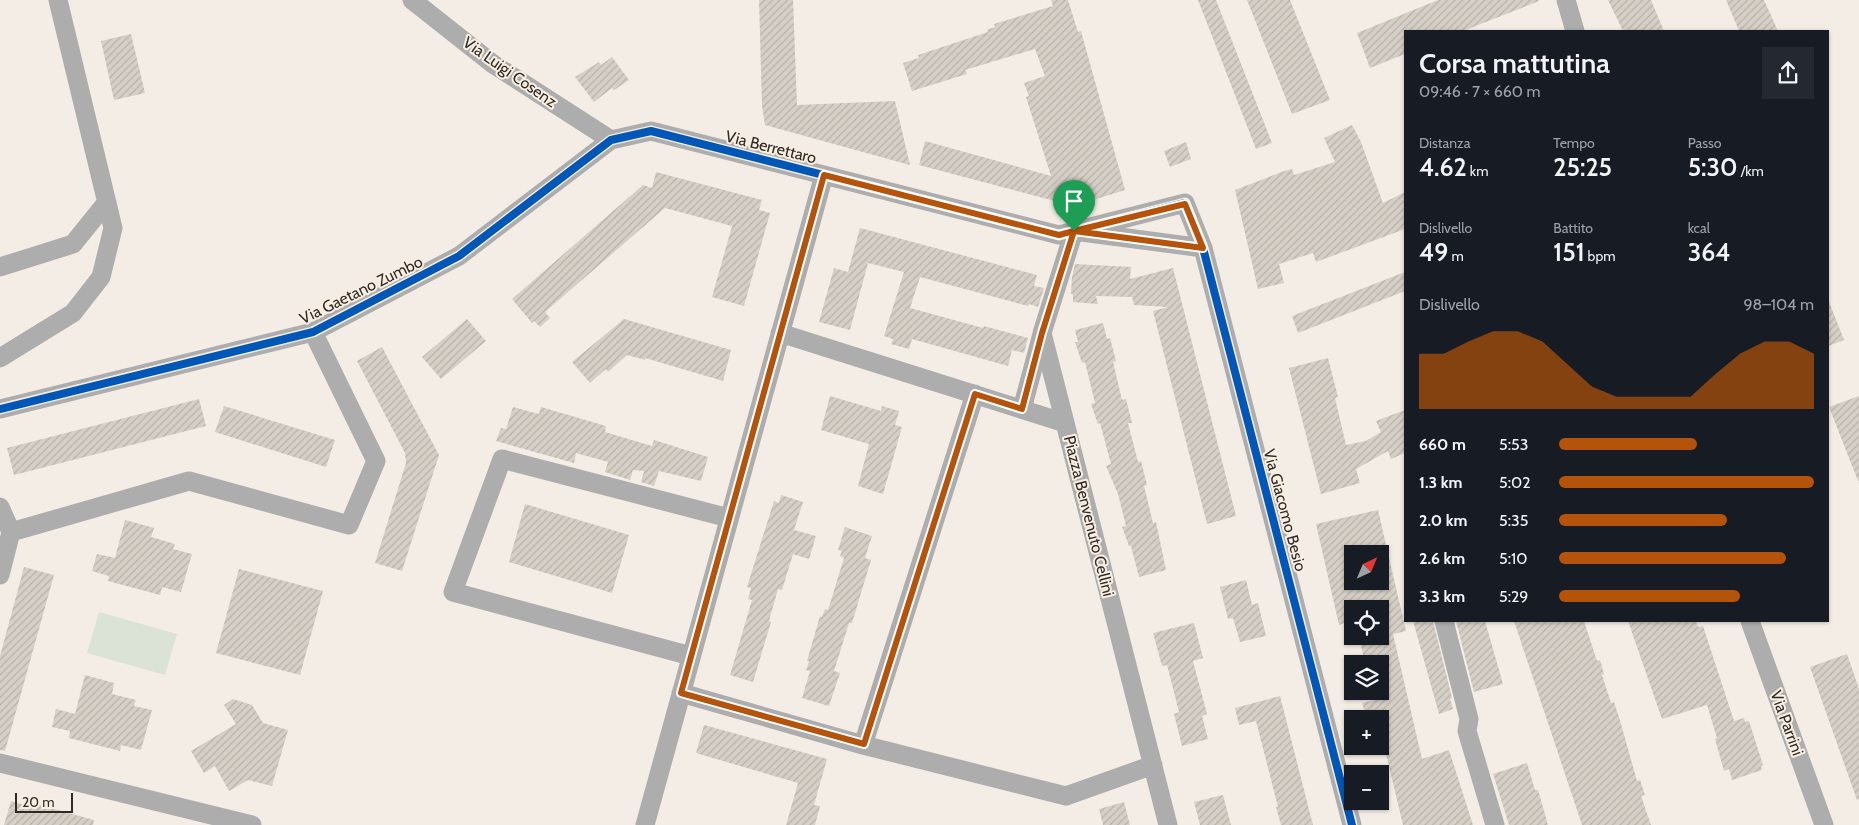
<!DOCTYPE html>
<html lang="it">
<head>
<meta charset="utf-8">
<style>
	:root { --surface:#171b24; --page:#242831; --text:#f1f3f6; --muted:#9ea1a6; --accent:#b45309 }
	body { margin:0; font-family:Cabin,sans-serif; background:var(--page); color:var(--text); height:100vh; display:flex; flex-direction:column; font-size:19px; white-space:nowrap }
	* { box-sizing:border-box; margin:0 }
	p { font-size:16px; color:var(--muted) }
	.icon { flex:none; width:28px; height:28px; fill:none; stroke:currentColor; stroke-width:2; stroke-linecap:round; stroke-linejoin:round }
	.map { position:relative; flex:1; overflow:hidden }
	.panel { position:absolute; left:1404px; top:30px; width:425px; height:592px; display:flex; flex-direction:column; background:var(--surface); border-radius:0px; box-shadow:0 1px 4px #0004 }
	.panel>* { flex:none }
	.needle { width:32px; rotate:44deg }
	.controls { position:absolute; left:1344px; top:545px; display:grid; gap:10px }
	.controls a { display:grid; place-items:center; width:45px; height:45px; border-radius:0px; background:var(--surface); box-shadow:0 1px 4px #0004; font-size:25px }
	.scale { position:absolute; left:15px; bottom:12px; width:58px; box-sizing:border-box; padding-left:5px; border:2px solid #2f2b27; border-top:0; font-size:14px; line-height:18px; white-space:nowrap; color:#2f2b27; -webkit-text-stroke:4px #f8eee1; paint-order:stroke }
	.pin { position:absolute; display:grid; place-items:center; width:42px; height:42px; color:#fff; margin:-51px -21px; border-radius:50% 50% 50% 0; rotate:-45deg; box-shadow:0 0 5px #0007 }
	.pin .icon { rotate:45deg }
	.round { display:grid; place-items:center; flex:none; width:52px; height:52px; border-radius:0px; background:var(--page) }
	.head { display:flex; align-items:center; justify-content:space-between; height:85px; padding:0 15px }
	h1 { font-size:28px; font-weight:600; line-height:38px }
	.stats { display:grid; grid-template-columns:repeat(3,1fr); gap:8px; height:85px; padding:5px 15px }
	.stats div { display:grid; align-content:center }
	.stats b { font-size:25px; font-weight:600 }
	.stats small { font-size:14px; font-weight:400 }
	.stats p { font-size:14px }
	.chart { height:140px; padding:10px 15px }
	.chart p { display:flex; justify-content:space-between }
	.chart svg { width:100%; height:90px; margin-top:5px; fill:var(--accent); opacity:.7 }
	ul { padding:0 15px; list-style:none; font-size:16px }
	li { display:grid; grid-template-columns:80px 60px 1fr; align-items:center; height:38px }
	li i { height:12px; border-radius:6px; background:var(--accent) }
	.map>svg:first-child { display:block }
	.green { fill:#dae3d5 }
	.building { fill:url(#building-hatch); fill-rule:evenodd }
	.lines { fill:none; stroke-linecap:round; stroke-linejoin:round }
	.minor { stroke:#adadad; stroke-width:19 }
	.cycleway-casing { stroke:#f8eee1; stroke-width:11 }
	.cycleway { stroke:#0057b8; stroke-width:8 }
	.route-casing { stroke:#fff; stroke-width:10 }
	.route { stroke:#b45309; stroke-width:6 }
	.labels { text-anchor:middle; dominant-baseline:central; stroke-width:4; stroke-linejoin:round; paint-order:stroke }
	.street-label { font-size:16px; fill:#2f2b27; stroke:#f8eee1 }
</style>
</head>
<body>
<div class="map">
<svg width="1859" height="825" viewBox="0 0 1859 825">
	<defs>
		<pattern id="building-hatch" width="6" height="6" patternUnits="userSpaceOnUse" patternTransform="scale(1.25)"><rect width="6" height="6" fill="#d5cfc6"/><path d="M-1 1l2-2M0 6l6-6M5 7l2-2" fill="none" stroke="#b7b2aa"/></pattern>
	</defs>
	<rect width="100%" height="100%" fill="#f3ede6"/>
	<path class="green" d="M 99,612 L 177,634 L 165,675 L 87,653 Z"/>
	<path class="building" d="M 759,0 L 793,0 L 797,105 L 895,101 L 910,165 L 765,125 L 762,106 Z
		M 1051,0 L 1068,0 L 1078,32 L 1081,31 L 1125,190 L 1074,206 L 919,165 L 925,141 L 1051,176 L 1026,97 L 1029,96 L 1024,83 L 1045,76 L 1035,49 L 965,70 L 967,74 L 912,91 L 903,63 L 919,58 L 918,55 L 988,32 L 987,30 L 995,27 L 994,24 L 1053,6 Z
		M 1198,0 L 1216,0 L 1272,143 L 1256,149 Z
		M 1247,0 L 1290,0 L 1330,100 L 1292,114 Z
		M 1438,0 L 1538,0 L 1539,1 L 1463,31 L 1405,31 L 1405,54 L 1370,68 L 1357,33 Z
		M 1608,0 L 1651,0 L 1664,31 L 1623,31 Z
		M 1726,0 L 1764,0 L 1778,31 L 1739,31 Z
		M 131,34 L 145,93 L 114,100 L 101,41 Z
		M 612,57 L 629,80 L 614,90 L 612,88 L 594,102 L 575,77 L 599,62 L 601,65 Z
		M 1352,125 L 1361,142 L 1383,203 L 1405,192 L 1405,229 L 1316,262 L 1313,253 L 1279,264 L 1284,283 L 1258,289 L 1235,190 L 1284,171 L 1292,169 L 1294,175 L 1335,162 L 1324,138 Z
		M 1186,142 L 1191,159 L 1170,167 L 1164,151 Z
		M 656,172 L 762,200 L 759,210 L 770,213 L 744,306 L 712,297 L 732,226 L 665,208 L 545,312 L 550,318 L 540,327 L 534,321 L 532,323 L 512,299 L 643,185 L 652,188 Z
		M 860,228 L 1037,275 L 1034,286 L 1044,288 L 1038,307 L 1029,304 L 1028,306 L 920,277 L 910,308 L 983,328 L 984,326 L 1028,338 L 1024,353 L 1012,350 L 1008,366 L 912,339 L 909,349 L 891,344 L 893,339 L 884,336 L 904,272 L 868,263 L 850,330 L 819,322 L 834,268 L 848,272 Z
		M 1075,264 L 1131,267 L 1130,279 L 1173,268 L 1236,516 L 1207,524 L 1153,311 L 1168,307 L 1134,305 L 1132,297 L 1096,296 L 1098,304 L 1073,302 L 1073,294 L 1071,294 L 1072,277 Z
		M 1405,272 L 1405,291 L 1298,333 L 1292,316 Z
		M 1828,299 L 1844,340 L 1828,346 Z
		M 467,319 L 486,341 L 441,379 L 422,357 Z
		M 624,319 L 731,350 L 723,381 L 645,358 L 645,360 L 627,355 L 608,372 L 606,369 L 590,383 L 572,362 Z
		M 1103,323 L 1107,339 L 1110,338 L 1116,361 L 1113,362 L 1122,400 L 1126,399 L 1132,423 L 1128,423 L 1138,462 L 1141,461 L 1147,485 L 1144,486 L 1153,523 L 1156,522 L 1166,570 L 1139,577 L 1131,546 L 1129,546 L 1122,527 L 1126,526 L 1118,494 L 1106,466 L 1111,464 L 1100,423 L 1098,424 L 1091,404 L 1095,403 L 1085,362 L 1082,363 L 1075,342 L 1078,342 L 1075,330 Z
		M 382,347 L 439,455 L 402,571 L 375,563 L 406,463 L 405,453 L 357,361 Z
		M 1328,358 L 1338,397 L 1335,398 L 1346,445 L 1366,441 L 1381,432 L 1376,421 L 1405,410 L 1405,453 L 1391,459 L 1388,451 L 1356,469 L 1360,483 L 1321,494 L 1289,368 Z
		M 830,396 L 881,411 L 882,406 L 899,411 L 895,425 L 902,427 L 883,494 L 858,486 L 869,444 L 821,430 Z
		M 1859,396 L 1859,481 L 1858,481 L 1829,407 Z
		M 199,399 L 206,426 L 14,475 L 7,448 Z
		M 224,406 L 335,440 L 326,467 L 215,432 Z
		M 513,407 L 539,414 L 541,407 L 606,426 L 605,432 L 652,446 L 654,440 L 708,457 L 701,481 L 659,471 L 654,486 L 641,482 L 644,471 L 633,470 L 630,480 L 605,472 L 608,462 L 576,453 L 574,463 L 496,441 L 501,428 L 506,429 Z
		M 781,495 L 803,502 L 794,530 L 816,536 L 809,559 L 793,554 L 782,590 L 778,589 L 769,621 L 771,622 L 753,682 L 730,675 L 752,600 L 748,599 L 751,588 L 747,587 L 774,501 L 779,503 Z
		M 525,504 L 629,535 L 612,593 L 509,562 Z
		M 1378,510 L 1406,631 L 1393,634 L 1422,759 L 1449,750 L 1473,825 L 1403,825 L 1380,729 L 1380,719 L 1367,719 L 1362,703 L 1375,700 L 1372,691 L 1380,691 L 1380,664 L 1365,664 L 1359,636 L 1380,636 L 1380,609 L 1352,609 L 1352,620 L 1339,625 L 1316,524 ZM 1352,554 L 1380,554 L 1380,581 L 1352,581 Z
		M 125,520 L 154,528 L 151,537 L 175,544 L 173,549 L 192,554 L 181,592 L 162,587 L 160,595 L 108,581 L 109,576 L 92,571 L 97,554 L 115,558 Z
		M 845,527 L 872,536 L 865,558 L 871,560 L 852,623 L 849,623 L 834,671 L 840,673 L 829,706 L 802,698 L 810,671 L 806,670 L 809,661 L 807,661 L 820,616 L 822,617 L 825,609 L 828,610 L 844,558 L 840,556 L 842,551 L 838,550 Z
		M 24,567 L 54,575 L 5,751 L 0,750 L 0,656 Z
		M 239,569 L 323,591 L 300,675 L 216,653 Z
		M 1246,580 L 1252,605 L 1258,603 L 1266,636 L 1240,642 L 1233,618 L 1228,619 L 1220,587 Z
		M 1413,621 L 1433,621 L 1452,698 L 1450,699 L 1453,709 L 1439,714 Z
		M 1456,621 L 1485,621 L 1503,684 L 1474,692 Z
		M 1514,621 L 1584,621 L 1597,661 L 1600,660 L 1604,674 L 1602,675 L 1611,703 L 1614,702 L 1619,717 L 1637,781 L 1640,780 L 1645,795 L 1641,796 L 1651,825 L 1582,825 Z
		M 1628,621 L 1696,621 L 1698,627 L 1703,626 L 1734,721 L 1744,718 L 1745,722 L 1749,721 L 1763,765 L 1761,766 L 1762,770 L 1732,780 L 1729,769 L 1724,771 L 1715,739 L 1717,738 L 1707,705 L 1662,719 Z
		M 1194,623 L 1203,658 L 1193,661 L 1207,714 L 1202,716 L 1208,739 L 1182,746 L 1174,714 L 1179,712 L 1167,665 L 1162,666 L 1153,633 Z
		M 1847,654 L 1859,689 L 1859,799 L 1857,800 L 1810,667 Z
		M 85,675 L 114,683 L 112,694 L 136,700 L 134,706 L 152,710 L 141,750 L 121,745 L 120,751 L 69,738 L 70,731 L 52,727 L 56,709 L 75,714 Z
		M 1280,696 L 1313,825 L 1281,825 L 1276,807 L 1278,807 L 1256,721 L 1239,725 L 1235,708 Z
		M 233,699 L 252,705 L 263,723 L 288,730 L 272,786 L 248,780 L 229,791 L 215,766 L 204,773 L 191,751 L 236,724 L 224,705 Z
		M 704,725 L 827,759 L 814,805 L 820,806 L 815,825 L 786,825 L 798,783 L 696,753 Z
		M 1527,763 L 1535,790 L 1538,790 L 1548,825 L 1509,825 L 1493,774 Z
		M 1223,795 L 1231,825 L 1200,825 L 1194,802 Z
		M 11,801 L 24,805 L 25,801 L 94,820 L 93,825 L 4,825 Z
		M 1124,802 L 1130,825 L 1103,825 L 1099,809 Z"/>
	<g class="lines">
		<path class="minor" d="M 412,0 L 493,64 L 611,140
			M 1566,0 L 1575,31
			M 0,267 L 73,244 L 107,202
			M 780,333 L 1065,423
			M 0,358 L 73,313 L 101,277 L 113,228 L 58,0
			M 0,409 L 313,332 L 459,256 L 611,140 L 651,131 L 1059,235 L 1185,203 L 1203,248 L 1352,825
			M 1022,409 L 1042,334
			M 0,507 L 11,532
			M 0,575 L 11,532 L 189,481 L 349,525 L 376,461 L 313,332
			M 1444,621 L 1469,719 L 1467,731 L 1495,825
			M 1750,621 L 1824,825
			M 691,656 L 453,592 L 502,459 L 729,518
			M 681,693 L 863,745 L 1066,796 L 1153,765
			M 863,745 L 975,394
			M 0,763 L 252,825
			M 645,825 L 824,175
			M 1168,825 L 1042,333 L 1074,231 L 1203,248"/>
		<g class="cycleway-casing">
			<path id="cycleway" d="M 0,409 L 313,332 L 459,256 L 611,140 L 651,131 L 1059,235 L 1185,203 L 1203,248 L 1352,825"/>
		</g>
		<use href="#cycleway" class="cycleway"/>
	</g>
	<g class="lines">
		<g class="route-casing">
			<path id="route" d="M 1074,231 L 1059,235 L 824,175 L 681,693 L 864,744 L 975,394 L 1022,409 L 1042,333 L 1074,231 L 1203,248 L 1185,204 L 1074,231"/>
		</g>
		<use href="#route" class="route"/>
	</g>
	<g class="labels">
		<g class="street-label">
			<text transform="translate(510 72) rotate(35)">Via Luigi Cosenz</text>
			<text transform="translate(771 147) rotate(14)">Via Berrettaro</text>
			<text transform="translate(361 290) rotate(-26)">Via Gaetano Zumbo</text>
			<text transform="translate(1285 510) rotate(75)">Via Giacomo Besio</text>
			<text transform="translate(1089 516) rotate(76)">Piazza Benvenuto Cellini</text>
			<text transform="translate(1787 723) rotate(70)">Via Parrini</text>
		</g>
	</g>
</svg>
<div class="controls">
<a><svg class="needle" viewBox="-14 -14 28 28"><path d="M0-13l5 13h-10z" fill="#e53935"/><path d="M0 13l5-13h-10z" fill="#9ea1a6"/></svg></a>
<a><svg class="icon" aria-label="locate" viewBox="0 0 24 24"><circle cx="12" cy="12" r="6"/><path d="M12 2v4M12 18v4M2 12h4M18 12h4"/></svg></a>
<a><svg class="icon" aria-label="layers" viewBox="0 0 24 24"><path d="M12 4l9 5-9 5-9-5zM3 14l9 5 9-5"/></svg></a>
<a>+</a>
<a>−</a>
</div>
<div class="scale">20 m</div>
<div class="pin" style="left:1074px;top:231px;background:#1e9e55"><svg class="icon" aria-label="arrive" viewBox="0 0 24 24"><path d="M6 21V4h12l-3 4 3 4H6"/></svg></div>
<section class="panel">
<div class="head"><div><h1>Corsa mattutina</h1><p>09:46 · 7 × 660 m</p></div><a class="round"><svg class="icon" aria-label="share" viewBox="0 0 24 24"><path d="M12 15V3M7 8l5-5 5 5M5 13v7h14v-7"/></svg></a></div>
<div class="stats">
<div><p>Distanza</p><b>4.62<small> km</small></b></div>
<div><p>Tempo</p><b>25:25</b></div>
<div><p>Passo</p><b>5:30<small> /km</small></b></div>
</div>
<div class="stats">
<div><p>Dislivello</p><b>49<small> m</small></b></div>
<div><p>Battito</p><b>151<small> bpm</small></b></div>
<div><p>kcal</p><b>364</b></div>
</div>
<div class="chart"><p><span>Dislivello</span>98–104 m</p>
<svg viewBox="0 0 160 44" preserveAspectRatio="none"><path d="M0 44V17L10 17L20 11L30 6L40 6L50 11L60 22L70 33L80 38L90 38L100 38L110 38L120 27L130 17L140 11L150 11L160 17V44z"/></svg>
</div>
<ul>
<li><b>660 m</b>5:53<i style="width:54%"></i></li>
<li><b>1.3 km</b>5:02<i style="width:100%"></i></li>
<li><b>2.0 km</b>5:35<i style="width:66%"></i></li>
<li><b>2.6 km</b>5:10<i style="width:89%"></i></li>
<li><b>3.3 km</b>5:29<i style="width:71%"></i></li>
</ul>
</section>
</div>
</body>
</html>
